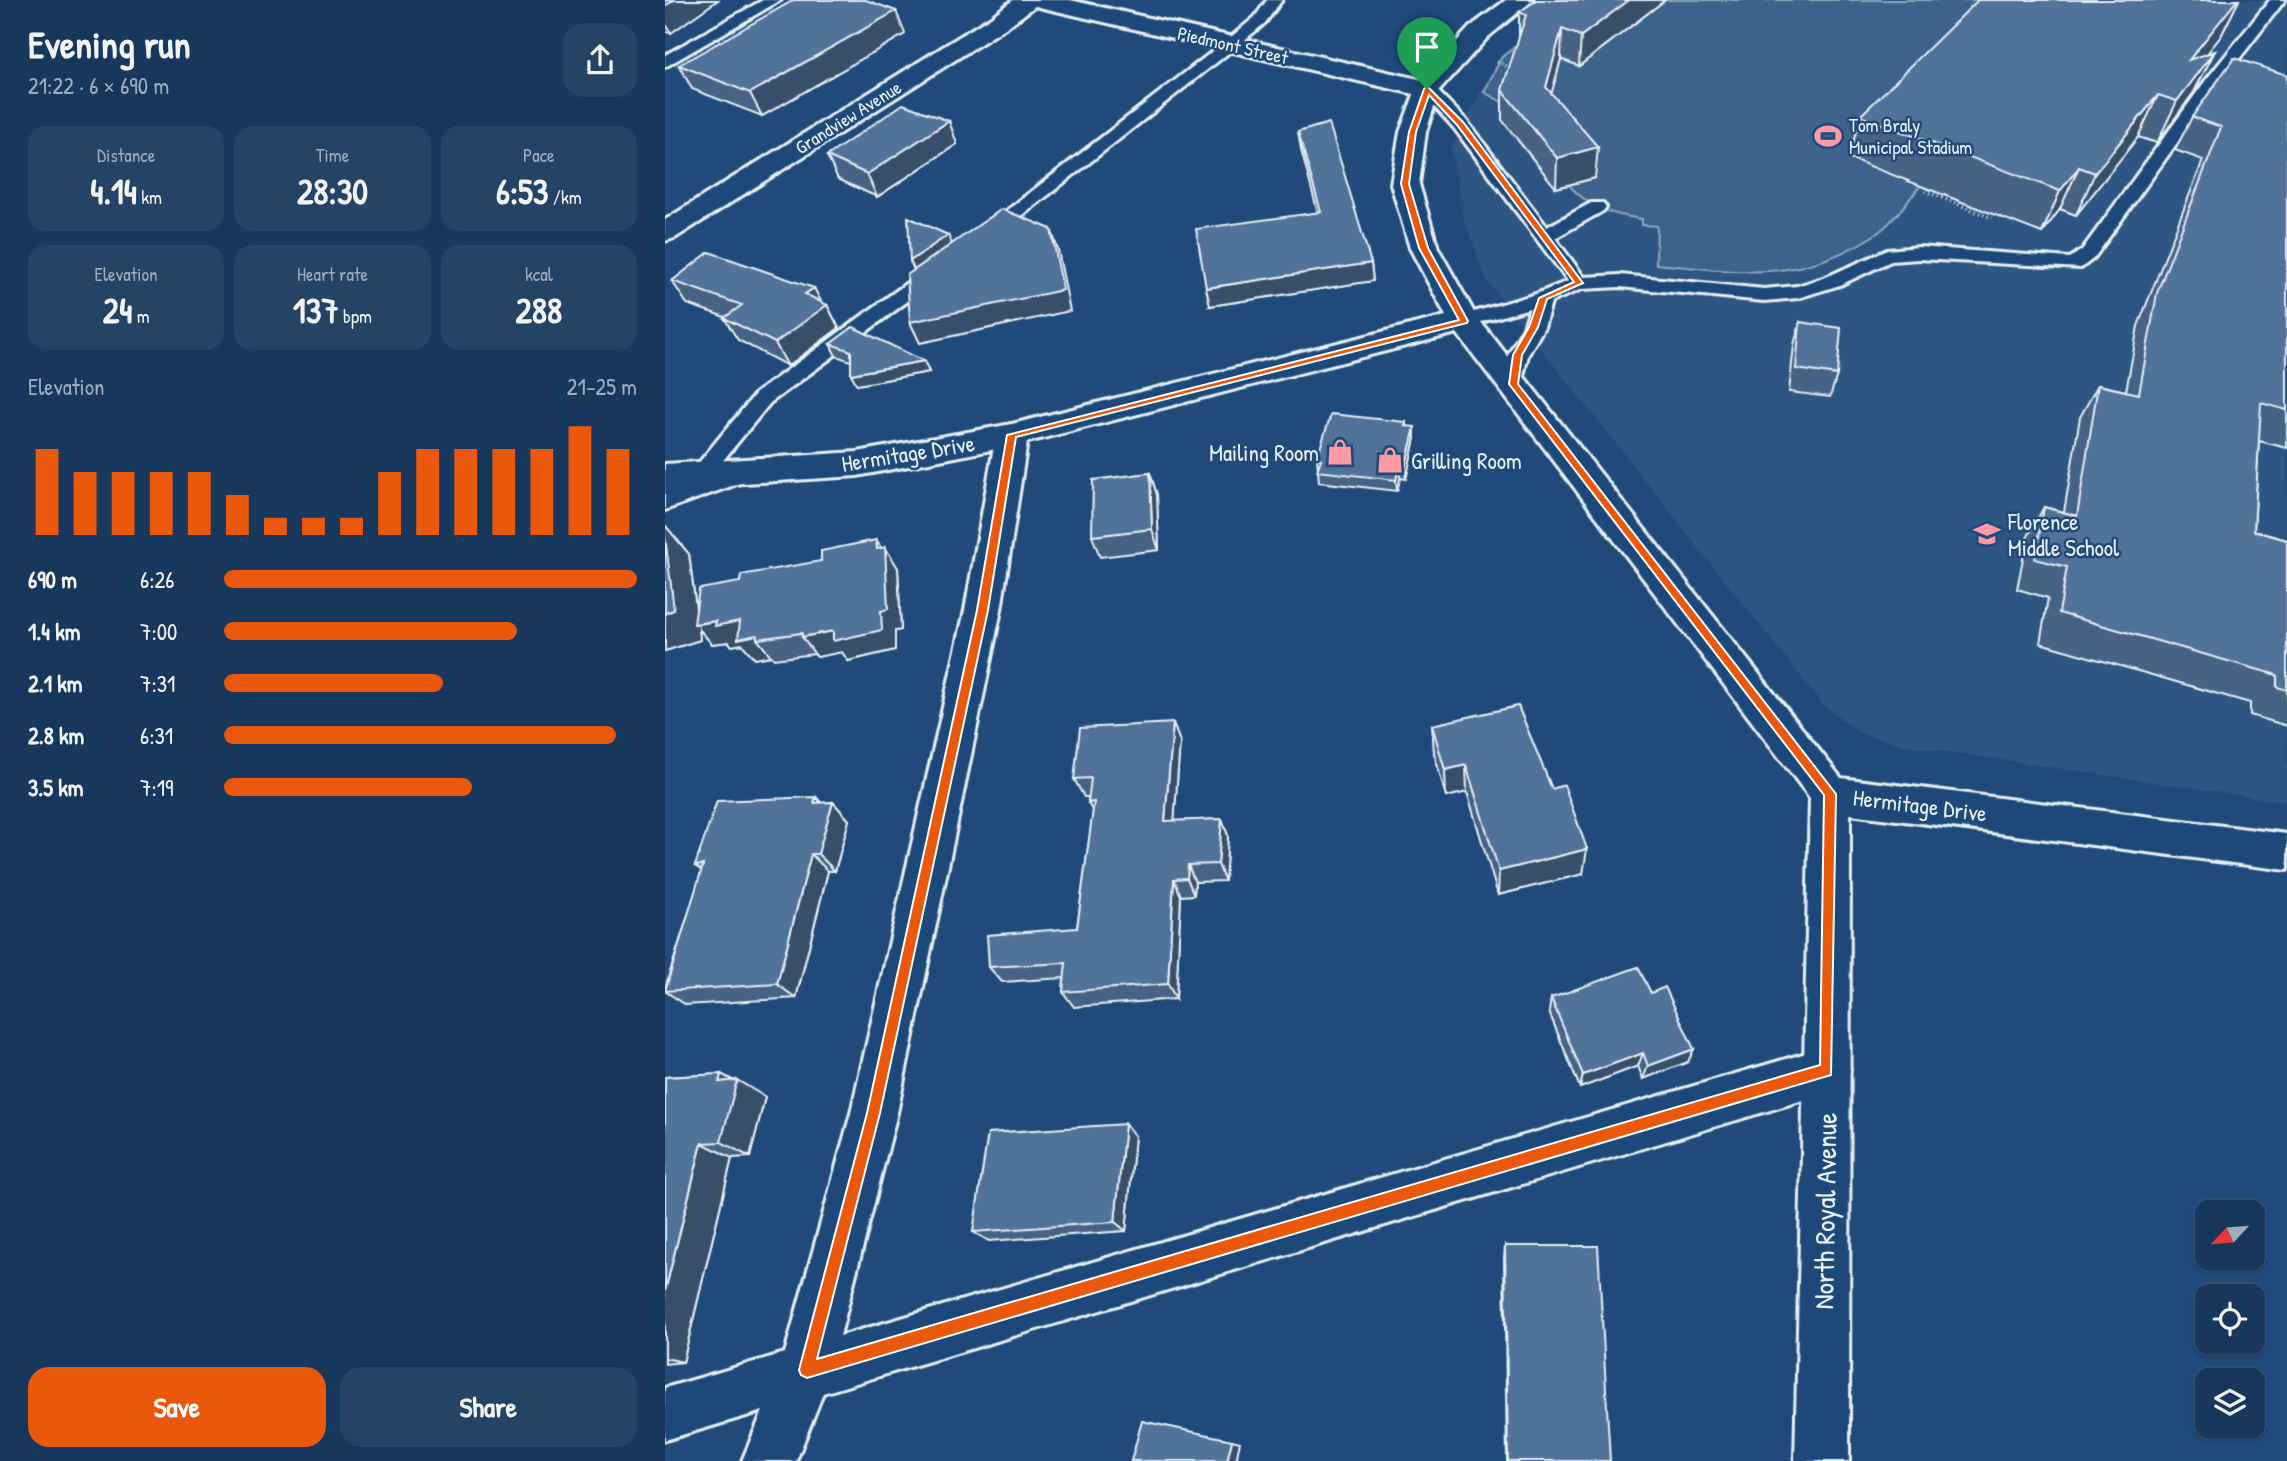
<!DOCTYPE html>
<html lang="en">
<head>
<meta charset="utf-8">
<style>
	:root { --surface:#17385c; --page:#244365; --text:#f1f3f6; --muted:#9eacbb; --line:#365272; --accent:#ea580c }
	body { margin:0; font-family:"Patrick Hand",sans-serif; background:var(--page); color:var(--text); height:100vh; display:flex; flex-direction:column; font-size:26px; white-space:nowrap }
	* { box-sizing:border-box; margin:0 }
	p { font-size:23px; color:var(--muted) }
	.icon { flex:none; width:38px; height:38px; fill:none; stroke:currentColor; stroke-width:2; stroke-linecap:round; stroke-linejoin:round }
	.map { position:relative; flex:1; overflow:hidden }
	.details { display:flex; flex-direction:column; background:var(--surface); width:665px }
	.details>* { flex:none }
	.needle { width:46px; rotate:244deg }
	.fabs { position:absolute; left:1530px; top:1200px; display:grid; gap:14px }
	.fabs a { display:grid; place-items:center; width:70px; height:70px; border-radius:14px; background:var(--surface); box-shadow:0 2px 5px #0004,0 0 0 2px var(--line); font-size:35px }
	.pin { position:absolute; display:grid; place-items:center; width:60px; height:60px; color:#fff; margin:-72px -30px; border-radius:50% 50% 50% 0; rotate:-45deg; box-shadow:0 0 7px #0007 }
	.pin .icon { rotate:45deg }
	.round { display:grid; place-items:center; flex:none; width:74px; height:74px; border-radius:21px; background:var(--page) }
	.summary { display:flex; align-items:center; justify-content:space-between; height:119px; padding:0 28px }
	h1 { font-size:38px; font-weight:800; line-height:52px }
	.figures { display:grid; grid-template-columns:repeat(3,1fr); gap:10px; height:119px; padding:7px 28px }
	.figures div { display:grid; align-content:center; border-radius:18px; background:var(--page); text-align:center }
	.figures b { font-size:35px; font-weight:800 }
	.figures small { font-size:19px; font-weight:400 }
	.figures p { font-size:19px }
	.chart { height:196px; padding:14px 28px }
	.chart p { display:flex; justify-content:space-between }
	.chart svg { width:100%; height:126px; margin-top:7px; stroke:var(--accent); stroke-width:6 }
	.button { display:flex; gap:14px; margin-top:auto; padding:14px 28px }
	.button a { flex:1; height:80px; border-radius:21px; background:var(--accent); color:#fff; font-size:28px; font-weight:800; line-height:80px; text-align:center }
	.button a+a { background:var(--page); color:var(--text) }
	ul { padding:0 28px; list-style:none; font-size:23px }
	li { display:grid; grid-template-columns:112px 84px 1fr; align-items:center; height:52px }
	li i { height:18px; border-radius:9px; background:var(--accent) }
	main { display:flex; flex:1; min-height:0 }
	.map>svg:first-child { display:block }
	.built { fill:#2e5683 }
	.green { fill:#3c628c; stroke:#92aac2; stroke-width:2 }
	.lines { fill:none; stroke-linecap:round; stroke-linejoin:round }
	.service-casing { stroke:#e8f1f8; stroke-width:6 }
	.minor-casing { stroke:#e8f1f8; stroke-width:6 }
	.tertiary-casing { stroke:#e8f1f8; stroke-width:6 }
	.path { stroke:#e8f1f8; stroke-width:3.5; stroke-dasharray:1 3.5; stroke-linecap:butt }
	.service { fill:#1f4a7a; fill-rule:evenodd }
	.minor { fill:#1f4a7a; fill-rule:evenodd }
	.tertiary { fill:#1f4a7a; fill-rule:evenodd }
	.wall { fill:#466384; stroke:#e8f1f8; stroke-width:2 }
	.shaded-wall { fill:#39506b; stroke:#e8f1f8; stroke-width:2 }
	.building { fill:#517399; stroke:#e8f1f8; stroke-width:2 }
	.route { fill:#ea580c; stroke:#fff; stroke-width:2; fill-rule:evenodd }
	.labels { text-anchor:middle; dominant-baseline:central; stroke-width:5; stroke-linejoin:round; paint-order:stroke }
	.far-street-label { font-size:19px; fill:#e8f1f8; stroke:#1f4a7a }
	.far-poi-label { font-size:19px; fill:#e8f1f8; stroke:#1f4a7a; text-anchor:start }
	.poi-label { font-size:23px; fill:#e8f1f8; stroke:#1f4a7a; text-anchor:start }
	.street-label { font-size:23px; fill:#e8f1f8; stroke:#1f4a7a }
	.near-street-label { font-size:28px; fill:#e8f1f8; stroke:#1f4a7a }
</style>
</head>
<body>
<main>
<section class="details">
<div class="summary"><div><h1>Evening run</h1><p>21:22 · 6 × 690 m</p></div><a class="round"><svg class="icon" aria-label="share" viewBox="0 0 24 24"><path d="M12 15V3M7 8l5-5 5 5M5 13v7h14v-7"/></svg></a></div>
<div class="figures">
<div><p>Distance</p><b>4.14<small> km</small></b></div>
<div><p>Time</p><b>28:30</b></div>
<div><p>Pace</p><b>6:53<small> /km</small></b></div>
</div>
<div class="figures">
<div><p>Elevation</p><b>24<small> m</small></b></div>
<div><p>Heart rate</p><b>137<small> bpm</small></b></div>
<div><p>kcal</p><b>288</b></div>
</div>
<div class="chart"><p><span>Elevation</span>21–25 m</p>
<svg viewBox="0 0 160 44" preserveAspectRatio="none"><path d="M5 44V14M15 44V22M25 44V22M35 44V22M45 44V22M55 44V30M65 44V38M75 44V38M85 44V38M95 44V22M105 44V14M115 44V14M125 44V14M135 44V14M145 44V6M155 44V14"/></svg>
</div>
<ul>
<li><b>690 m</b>6:26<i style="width:100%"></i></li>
<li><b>1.4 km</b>7:00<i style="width:71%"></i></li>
<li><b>2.1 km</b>7:31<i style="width:53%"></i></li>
<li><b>2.8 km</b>6:31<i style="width:95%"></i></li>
<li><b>3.5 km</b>7:19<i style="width:60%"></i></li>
</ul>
<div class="button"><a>Save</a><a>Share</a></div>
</section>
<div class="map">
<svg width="1622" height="1461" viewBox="0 0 1622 1461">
	<rect width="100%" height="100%" fill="#1f4a7a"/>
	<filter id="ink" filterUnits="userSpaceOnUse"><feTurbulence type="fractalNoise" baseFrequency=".0143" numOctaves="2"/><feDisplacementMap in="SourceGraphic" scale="14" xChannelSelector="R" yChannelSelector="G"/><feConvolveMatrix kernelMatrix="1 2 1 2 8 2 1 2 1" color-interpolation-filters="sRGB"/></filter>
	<g filter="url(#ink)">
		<path class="built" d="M 910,0 L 1622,0 L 1622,802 L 1242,746 L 1195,733 L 1158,705 L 822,281 L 799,220 L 786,148 L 835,55 Z"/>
		<path class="green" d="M 911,0 L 1516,0 L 1541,31 L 1556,36 L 1532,66 L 1484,141 L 1466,134 L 1434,175 L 1441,177 L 1411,215 L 1395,209 L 1377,233 L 1255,186 C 1241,203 1227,224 1208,236 C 1132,284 1074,272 991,264 L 992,226 L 977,225 L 977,219 C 947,215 924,208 904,185 L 891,188 L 853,141 L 837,102 L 819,92 L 837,57 Z"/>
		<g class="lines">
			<g class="service-casing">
				<path id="service" d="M 98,0 L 116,0 L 0,67 L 0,55 Z
					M 602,0 L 617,0 L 600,23 L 571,47 L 330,237 L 318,237 L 315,233 L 318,229 L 561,41 L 590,17 Z
					M 1605,0 L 1620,0 L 1553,86 L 1429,258 L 1416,268 L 1254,259 L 1226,261 L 1175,285 L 1133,298 L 1099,301 L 955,287 L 917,289 L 886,302 L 879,327 L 863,355 L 855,389 L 841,389 L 838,384 L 843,355 L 859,327 L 865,308 L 799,327 L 792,325 L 789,321 L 792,317 L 871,294 L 903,281 L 789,128 L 756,92 L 754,89 L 756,86 L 768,86 L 801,120 L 882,227 L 926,203 L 938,203 L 941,207 L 938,211 L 890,238 L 919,277 L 955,275 L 1099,289 L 1132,286 L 1161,277 L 1222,250 L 1254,247 L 1405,258 L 1417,250 L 1541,80 Z
					M 271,265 L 280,271 L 278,275 L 105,403 L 42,480 L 35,483 L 28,480 L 24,475 L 28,470 L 91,393 L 264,267 Z"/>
			</g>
			<g class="minor-casing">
				<path id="minor" d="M 348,0 L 405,0 L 762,81 L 771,84 L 775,89 L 771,94 L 762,97 L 370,6 L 342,27 L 10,238 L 0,241 L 0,220 L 326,17 Z
					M 347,424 L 358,427 L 363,435 L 336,610 L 232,1113 L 175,1336 L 1162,1047 L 1178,1054 L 1185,1070 L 1178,1086 L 1162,1093 L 158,1393 L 131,1461 L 77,1461 L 98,1411 L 0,1440 L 0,1388 L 120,1353 L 186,1113 L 300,610 L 331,435 L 336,427 Z
					M 63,462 L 75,465 L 80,474 L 75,483 L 0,510 L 0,485 Z"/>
			</g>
			<g class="tertiary-casing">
				<path id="tertiary" d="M 841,0 L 868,0 L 823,37 L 774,91 L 761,132 L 754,184 L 773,248 L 811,316 L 1176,778 L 1622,834 L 1622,870 L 1185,814 L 1184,1461 L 1130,1461 L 1145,798 L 792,333 L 347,446 L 192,476 L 0,488 L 0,464 L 192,452 L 347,424 L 781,316 L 745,248 L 726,184 L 735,132 L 753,84 L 805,27 Z"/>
			</g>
			<path class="path" d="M 832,62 L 850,69
				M 1260,191 L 1327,218"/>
			<use href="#service" class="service"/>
			<use href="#minor" class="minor"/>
			<use href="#tertiary" class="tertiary"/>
		</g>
		<path class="wall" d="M 0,0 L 6,33 L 0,32 Z
			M 1000,0 L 914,66 L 896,59 L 886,93 L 930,178 L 891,188 L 837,120 L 837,90 L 854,38 L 854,12 Z
			M 1572,0 L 1574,0 L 1556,36 L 1542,53 L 1529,92 L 1492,143 L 1473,137 L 1411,215 L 1395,209 L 1377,233 L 1184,158 L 1195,116 Z
			M 240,34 L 97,116 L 27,89 L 14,65 Z
			M 1622,75 L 1622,448 L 1594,441 L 1589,531 L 1622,540 L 1622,726 L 1585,715 L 1585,703 L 1375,643 L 1383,598 L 1352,589 L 1362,538 L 1379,507 L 1399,512 L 1415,417 L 1433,385 L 1461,391 L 1473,326 L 1538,160 L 1510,150 L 1527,117 Z
			M 284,121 L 292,144 L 212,197 L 173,179 L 162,156 Z
			M 633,132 L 706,263 L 708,281 L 545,306 L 653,213 L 636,150 Z
			M 7,281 L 156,303 L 162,305 L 174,328 L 123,366 L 73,340 L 59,318 L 60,317 L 22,304 Z
			M 1135,322 L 1172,375 L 1165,397 L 1124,392 L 1129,345 Z
			M 165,344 L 259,361 L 264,372 L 192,385 L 186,361 L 171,356 Z
			M 741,422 L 741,426 L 750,438 L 741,479 L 735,478 L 732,491 L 654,482 L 652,458 Z
			M 485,473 L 492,495 L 494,550 L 435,557 L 427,536 Z
			M 216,548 L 233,568 L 236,630 L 230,631 L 230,650 L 183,661 L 177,652 L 152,657 L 149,654 L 109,659 L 106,656 L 90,659 L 77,644 L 67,646 L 64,642 L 47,644 L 34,629 L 35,640 L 0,651 L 24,554 L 31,610 L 75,582 L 156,561 Z
			M 767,725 L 887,789 L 918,874 L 833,895 L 802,792 L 781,797 L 769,753 Z
			M 515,742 L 509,821 L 557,819 L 563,836 L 560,881 L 530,882 L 529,895 L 516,896 L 511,999 L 409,1007 L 398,992 L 399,978 L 337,982 L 324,967 L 412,928 L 428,812 L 423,803 L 423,797 L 419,797 L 409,779 Z
			M 151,797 L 156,803 L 168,802 L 184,820 L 170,871 L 163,871 L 131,998 L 21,1005 L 0,991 L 0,988 L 37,871 L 30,866 Z
			M 986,993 L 1023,1062 L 978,1079 L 973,1066 L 915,1088 L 884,1012 L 886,998 Z
			M 56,1074 L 100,1097 L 85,1157 L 67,1158 L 18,1362 L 0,1364 L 0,1077 Z
			M 470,1136 L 461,1231 L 324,1241 L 308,1232 Z
			M 840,1246 L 945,1461 L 842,1461 L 839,1258 Z"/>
		<path class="shaded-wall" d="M 9,0 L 53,0 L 6,33 L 0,23 L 0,6 Z
			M 964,0 L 1000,0 L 914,66 L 916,36 Z
			M 1572,0 L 1574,0 L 1556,36 L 1506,99 L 1524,60 Z
			M 231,11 L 240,34 L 97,116 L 85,93 Z
			M 897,29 L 896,59 L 880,117 L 881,87 Z
			M 1550,51 L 1529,92 L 1492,143 L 1512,101 Z
			M 1493,95 L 1473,137 L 1411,215 L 1430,173 Z
			M 284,121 L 292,144 L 212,197 L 202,174 Z
			M 933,147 L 930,178 L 891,188 L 892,158 Z
			M 1414,167 L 1395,209 L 1377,233 L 1395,191 Z
			M 386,229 L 393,250 L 405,311 L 255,343 L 245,322 Z
			M 283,235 L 288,246 L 250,272 L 245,261 Z
			M 706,263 L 708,281 L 545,306 L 541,288 Z
			M 149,288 L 159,307 L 162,305 L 174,328 L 123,366 L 110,343 L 140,294 Z
			M 259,361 L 264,372 L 192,385 L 186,374 Z
			M 750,427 L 750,438 L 741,479 L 740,468 Z
			M 734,467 L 735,478 L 732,491 L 731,480 Z
			M 485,473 L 492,495 L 494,550 L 487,529 Z
			M 0,525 L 24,554 L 33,624 L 51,621 L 75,621 L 92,635 L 92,639 L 106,656 L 90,659 L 77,644 L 67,646 L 64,642 L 47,644 L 34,629 L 35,640 L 0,651 Z
			M 211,540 L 221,555 L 220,547 L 233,568 L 236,630 L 230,631 L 230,650 L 183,661 L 177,652 L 152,657 L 137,637 L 168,631 L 212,549 Z
			M 508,723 L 515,742 L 508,839 L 500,821 Z
			M 801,765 L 802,792 L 781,797 L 780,770 Z
			M 151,797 L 165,813 L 168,802 L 184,820 L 170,871 L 153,854 L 149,803 Z
			M 557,819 L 563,836 L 560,881 L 553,864 Z
			M 922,849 L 918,874 L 833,895 L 834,871 Z
			M 146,854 L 163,871 L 131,998 L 112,984 Z
			M 523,865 L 530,882 L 529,895 L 522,878 Z
			M 509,879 L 516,896 L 511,999 L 503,984 Z
			M 1029,1049 L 1023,1062 L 978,1079 L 983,1066 Z
			M 978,1053 L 973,1066 L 915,1088 L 918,1075 Z
			M 56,1074 L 72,1083 L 72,1080 L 100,1097 L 85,1157 L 56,1142 L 54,1082 Z
			M 460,1124 L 470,1136 L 461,1231 L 450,1222 Z
			M 37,1143 L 67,1158 L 18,1362 L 0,1358 L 0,1291 Z
			M 567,1440 L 575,1442 L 571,1461 L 562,1461 Z"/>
		<path class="building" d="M 0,0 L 9,0 L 0,6 Z
			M 129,0 L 201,0 L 231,11 L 85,93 L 14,65 Z
			M 872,0 L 964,0 L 916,36 L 897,29 L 881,87 L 933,147 L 892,158 L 837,90 L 861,15 L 854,12 Z
			M 1313,0 L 1572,0 L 1524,60 L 1550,51 L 1512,101 L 1493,95 L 1430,173 L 1414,167 L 1395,191 L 1195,116 Z
			M 1569,58 L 1622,75 L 1622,410 L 1596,403 L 1589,531 L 1622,540 L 1622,690 L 1612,687 L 1612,675 L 1394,613 L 1402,567 L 1370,559 L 1379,507 L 1412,516 L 1433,385 L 1474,394 L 1492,293 L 1556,127 L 1527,117 Z
			M 238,104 L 284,121 L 202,174 L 162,156 Z
			M 664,123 L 706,263 L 541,288 L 531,229 L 656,212 L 633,132 Z
			M 337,209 L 386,229 L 398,290 L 245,322 L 242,275 Z
			M 243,217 L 283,235 L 245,261 Z
			M 44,252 L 149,288 L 140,294 L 162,305 L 110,343 L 59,318 L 77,305 L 7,281 Z
			M 1135,322 L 1176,328 L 1172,375 L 1131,369 Z
			M 188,327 L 259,361 L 186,374 L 186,351 L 165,344 Z
			M 666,414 L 741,422 L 740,426 L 750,427 L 740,468 L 734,467 L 731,480 L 652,471 L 656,459 L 652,458 Z
			M 485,473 L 487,529 L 427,536 L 428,480 Z
			M 0,536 L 9,610 L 0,613 Z
			M 211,540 L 212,549 L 220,547 L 223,609 L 216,611 L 217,630 L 168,641 L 168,631 L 137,637 L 137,633 L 92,639 L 92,635 L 73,639 L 75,621 L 50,626 L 51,621 L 29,624 L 34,589 L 75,582 L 76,575 L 156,561 L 156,551 Z
			M 853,706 L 887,789 L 899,785 L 922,849 L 834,871 L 801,765 L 780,770 L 767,725 Z
			M 508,723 L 500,821 L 557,819 L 553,864 L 523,865 L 522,878 L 509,879 L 503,984 L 398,992 L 401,963 L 324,967 L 322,935 L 412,928 L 429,802 L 423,803 L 426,778 L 409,779 L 415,728 Z
			M 151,797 L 149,803 L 168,802 L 153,854 L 146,854 L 112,984 L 0,991 L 38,865 L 30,866 L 52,801 Z
			M 973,967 L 986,993 L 1000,987 L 1029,1049 L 983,1066 L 978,1053 L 918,1075 L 886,998 Z
			M 56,1074 L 54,1082 L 72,1080 L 56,1142 L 37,1143 L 0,1291 L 0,1077 Z
			M 460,1124 L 450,1222 L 308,1232 L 323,1133 Z
			M 840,1246 L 933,1246 L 945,1461 L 843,1461 Z
			M 477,1421 L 567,1440 L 562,1461 L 466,1461 Z"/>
	</g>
	<path class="route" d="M 762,86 L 798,122 L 918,283 L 882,299 L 873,327 L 857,355 L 853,384 L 1171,794 L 1166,1075 L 142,1378 L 136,1375 L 134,1370 L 202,1113 L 312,610 L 342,435 L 794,320 L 754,248 L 736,184 L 744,132 L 759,89 ZM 764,95 L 792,125 L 909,282 L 874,298 L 864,327 L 848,355 L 844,384 L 1159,795 L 1155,1065 L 152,1359 L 215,1113 L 323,610 L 351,437 L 802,323 L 803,321 L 763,248 L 744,184 L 751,132 Z"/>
	<defs>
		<g id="stadium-bare" transform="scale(2.1)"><path d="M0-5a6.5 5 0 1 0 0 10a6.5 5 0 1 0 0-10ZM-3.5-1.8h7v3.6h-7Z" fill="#ff9aa2" stroke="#1f4a7a" stroke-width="2.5" paint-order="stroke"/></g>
		<g id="shop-bare" transform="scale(2.1)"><path d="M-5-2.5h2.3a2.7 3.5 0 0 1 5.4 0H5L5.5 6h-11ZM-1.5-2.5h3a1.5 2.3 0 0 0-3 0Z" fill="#ff9aa2" stroke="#1f4a7a" stroke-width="2.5" paint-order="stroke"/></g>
		<g id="school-bare" transform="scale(2.1)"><path d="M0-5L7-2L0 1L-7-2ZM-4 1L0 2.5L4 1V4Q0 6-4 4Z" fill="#ff9aa2" stroke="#1f4a7a" stroke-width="2.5" paint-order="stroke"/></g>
	</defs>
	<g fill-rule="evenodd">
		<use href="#stadium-bare" x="1163" y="136"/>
		<use href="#shop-bare" x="675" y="452"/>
		<use href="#shop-bare" x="725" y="460"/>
		<use href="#school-bare" x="1322" y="534"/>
	</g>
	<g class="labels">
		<g class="far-street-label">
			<text transform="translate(568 45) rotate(13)">Piedmont Street</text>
			<text transform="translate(183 117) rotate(-32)">Grandview Avenue</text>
		</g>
		<g class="far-poi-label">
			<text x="1184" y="125">Tom Braly<tspan x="1184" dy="22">Municipal Stadium</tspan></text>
		</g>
		<g class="poi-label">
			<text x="654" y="452" text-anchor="end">Mailing Room</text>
			<text x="746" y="460">Grilling Room</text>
			<text x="1343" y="521">Florence<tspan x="1343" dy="26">Middle School</tspan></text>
		</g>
		<g class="street-label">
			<text transform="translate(243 453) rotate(-9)">Hermitage Drive</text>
			<text transform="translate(1255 805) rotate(7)">Hermitage Drive</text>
		</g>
		<g class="near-street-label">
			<text transform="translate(1160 1211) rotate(-89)">North Royal Avenue</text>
		</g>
	</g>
</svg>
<div class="fabs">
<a><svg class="needle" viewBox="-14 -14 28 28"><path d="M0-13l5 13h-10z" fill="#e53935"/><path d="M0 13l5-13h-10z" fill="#9eacbb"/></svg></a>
<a><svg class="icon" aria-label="locate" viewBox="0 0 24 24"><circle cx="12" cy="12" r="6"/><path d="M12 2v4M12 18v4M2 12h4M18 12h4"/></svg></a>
<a><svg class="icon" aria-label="layers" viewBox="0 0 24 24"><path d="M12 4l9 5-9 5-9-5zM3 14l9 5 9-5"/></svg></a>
</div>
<div class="pin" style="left:762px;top:89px;background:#1e9e55"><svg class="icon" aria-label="arrive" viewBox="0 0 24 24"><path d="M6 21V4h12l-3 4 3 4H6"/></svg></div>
</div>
</main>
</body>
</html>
